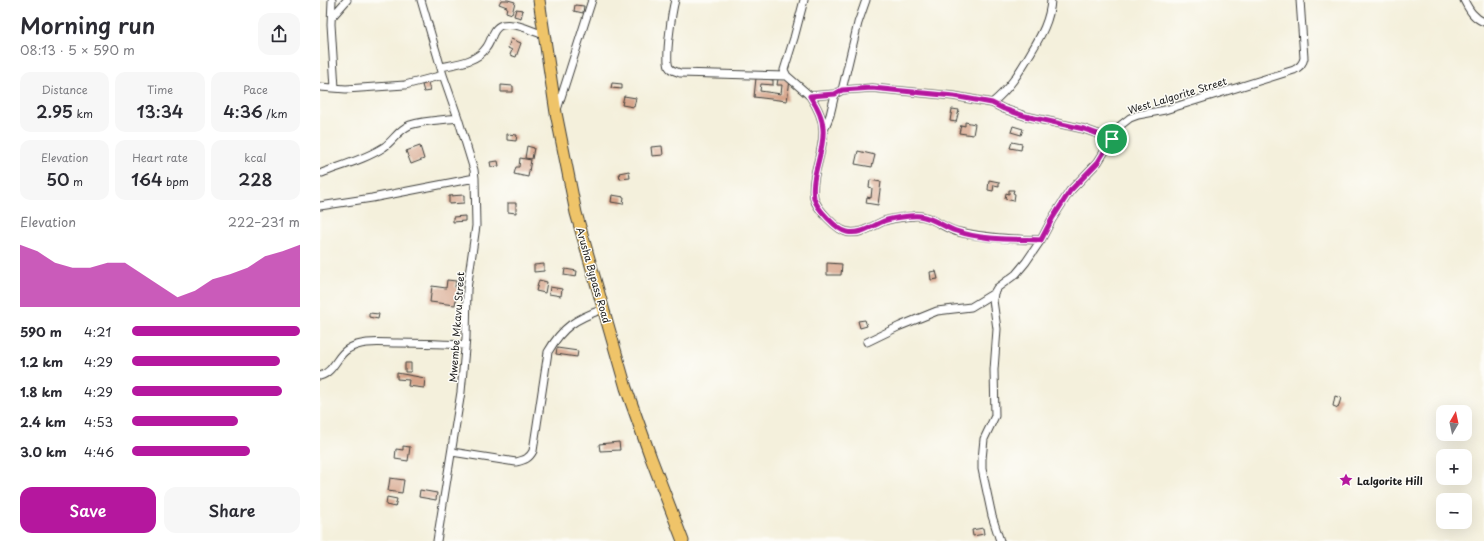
<!DOCTYPE html>
<html lang="en">
<head>
<meta charset="utf-8">
<style>
	:root { --surface:#fff; --page:#f7f7f7; --text:#2b2b33; --muted:#7c7c81; --accent:#b5179e }
	body { margin:0; font-family:"Playpen Sans",sans-serif; background:var(--page); color:var(--text); height:100vh; display:flex; flex-direction:column; font-size:15px; white-space:nowrap }
	* { box-sizing:border-box; margin:0 }
	p { font-size:13px; color:var(--muted) }
	.icon { flex:none; width:22px; height:22px; fill:none; stroke:currentColor; stroke-width:2; stroke-linecap:round; stroke-linejoin:round }
	.map { position:relative; flex:1; overflow:hidden }
	.sheet { display:flex; flex-direction:column; background:var(--surface); width:320px }
	.sheet>* { flex:none }
	.needle { width:26px; rotate:9deg }
	.fabs { position:absolute; left:1116px; top:405px; display:grid; gap:8px }
	.fabs a { display:grid; place-items:center; width:36px; height:36px; border-radius:8px; background:var(--surface); box-shadow:0 4px 16px #0002; font-size:20px }
	.pin { position:absolute; display:grid; place-items:center; width:34px; height:34px; color:#fff; margin:-17px; border:2px solid #fff; border-radius:50%; box-shadow:0 1px 4px #0007 }
	.round { display:grid; place-items:center; flex:none; width:42px; height:42px; border-radius:12px; background:var(--page) }
	.head { display:flex; align-items:center; justify-content:space-between; height:68px; padding:0 20px }
	h1 { font-size:22px; font-weight:600; line-height:30px }
	.stats { display:grid; grid-template-columns:repeat(3,1fr); gap:6px; height:68px; padding:4px 20px }
	.stats div { display:grid; align-content:center; border-radius:10px; background:var(--page); text-align:center }
	.stats b { font-size:17px; font-weight:600 }
	.stats small { font-size:11px; font-weight:400 }
	.stats p { font-size:11px }
	.chart { height:112px; padding:8px 20px }
	.chart p { display:flex; justify-content:space-between }
	.chart svg { width:100%; height:72px; margin-top:4px; fill:var(--accent); opacity:.7 }
	.button { display:flex; gap:8px; margin-top:auto; padding:8px 20px }
	.button a { flex:1; height:46px; border-radius:12px; background:var(--accent); color:#fff; font-size:16px; font-weight:600; line-height:46px; text-align:center }
	.button a+a { background:var(--page); color:var(--text) }
	ul { padding:0 20px; list-style:none; font-size:13px }
	li { display:grid; grid-template-columns:64px 48px 1fr; align-items:center; height:30px }
	li i { height:10px; border-radius:5px; background:var(--accent) }
	main { display:flex; flex:1; min-height:0 }
	.map>svg:first-child { display:block }
	.building { fill:#d7a58b }
	.lines { fill:none; stroke-linecap:round; stroke-linejoin:round }
	.street-casing { stroke:#3c3c39; stroke-width:9 }
	.primary-casing { stroke:#3c3c39; stroke-width:13 }
	.street { stroke:#fff; stroke-width:7 }
	.primary { stroke:#efc469; stroke-width:11 }
	.route-casing { stroke:#fff; stroke-width:8 }
	.route { stroke:#b5179e; stroke-width:5 }
	.labels { text-anchor:middle; dominant-baseline:central; stroke-width:3; stroke-linejoin:round; paint-order:stroke }
	.street-label { font-size:10px; fill:#1c1c1c; stroke:#fdfcf7 }
	.poi-label { font-size:10px; font-weight:bold; fill:#1c1c1c; stroke:#fdfcf7; text-anchor:start }
</style>
</head>
<body>
<main>
<section class="sheet">
<div class="head"><div><h1>Morning run</h1><p>08:13 · 5 × 590 m</p></div><a class="round"><svg class="icon" aria-label="share" viewBox="0 0 24 24"><path d="M12 15V3M7 8l5-5 5 5M5 13v7h14v-7"/></svg></a></div>
<div class="stats">
<div><p>Distance</p><b>2.95<small> km</small></b></div>
<div><p>Time</p><b>13:34</b></div>
<div><p>Pace</p><b>4:36<small> /km</small></b></div>
</div>
<div class="stats">
<div><p>Elevation</p><b>50<small> m</small></b></div>
<div><p>Heart rate</p><b>164<small> bpm</small></b></div>
<div><p>kcal</p><b>228</b></div>
</div>
<div class="chart"><p><span>Elevation</span>222–231 m</p>
<svg viewBox="0 0 160 44" preserveAspectRatio="none"><path d="M0 44V6L10 10L20 17L30 20L40 20L50 17L60 17L70 24L80 31L90 38L100 34L110 27L120 24L130 20L140 13L150 10L160 6V44z"/></svg>
</div>
<ul>
<li><b>590 m</b>4:21<i style="width:100%"></i></li>
<li><b>1.2 km</b>4:29<i style="width:88%"></i></li>
<li><b>1.8 km</b>4:29<i style="width:89%"></i></li>
<li><b>2.4 km</b>4:53<i style="width:63%"></i></li>
<li><b>3.0 km</b>4:46<i style="width:70%"></i></li>
</ul>
<div class="button"><a>Save</a><a>Share</a></div>
</section>
<div class="map">
<svg width="1164" height="541" viewBox="0 0 1164 541">
	<rect width="100%" height="100%" fill="#fdfcf7"/>
	<filter id="ink" filterUnits="userSpaceOnUse"><feTurbulence type="fractalNoise" baseFrequency=".025" numOctaves="2"/><feDisplacementMap in="SourceGraphic" scale="8" xChannelSelector="R" yChannelSelector="G"/><feConvolveMatrix kernelMatrix="1 2 1 2 8 2 1 2 1" color-interpolation-filters="sRGB"/></filter>
	<filter id="wash" filterUnits="userSpaceOnUse"><feTurbulence type="fractalNoise" baseFrequency=".012" numOctaves="4" result="noise"/><feDisplacementMap in="SourceGraphic" scale="16" xChannelSelector="R" yChannelSelector="G"/><feGaussianBlur stdDeviation="0.9" result="paint"/><feColorMatrix in="noise" values="0 0 0 0 0 0 0 0 0 0 0 0 0 0 0 0 0 1.4 0 .05"/><feComposite in="paint" operator="in"/></filter>
	<g filter="url(#wash)">
		<rect width="100%" height="100%" fill="#f4f0dc"/>
		<g id="blocks">
			<path class="building" d="M 181,0 L 188,0 L 195,2 L 192,14 L 186,12 L 187,7 L 179,4 Z
				M 255,5 L 264,6 L 263,13 L 254,11 Z
				M 196,9 L 203,10 L 201,18 L 194,16 Z
				M 191,39 L 201,43 L 196,57 L 190,55 L 192,50 L 188,48 Z
				M 436,78 L 453,80 L 453,85 L 441,84 L 440,91 L 461,94 L 462,85 L 457,85 L 458,79 L 470,80 L 467,101 L 434,97 Z
				M 108,83 L 110,91 L 104,92 L 102,85 Z
				M 292,83 L 302,84 L 302,89 L 291,88 Z
				M 181,85 L 193,86 L 193,92 L 181,92 Z
				M 304,96 L 316,98 L 314,107 L 302,105 Z
				M 632,109 L 639,110 L 636,122 L 630,121 Z
				M 645,122 L 655,124 L 653,135 L 639,133 L 641,125 L 645,126 Z
				M 693,126 L 703,129 L 701,135 L 691,132 Z
				M 187,134 L 197,135 L 196,141 L 187,140 Z
				M 692,142 L 702,144 L 701,150 L 690,148 Z
				M 100,146 L 104,159 L 91,164 L 86,151 Z
				M 207,146 L 214,148 L 212,159 L 205,158 Z
				M 342,146 L 343,155 L 332,156 L 331,147 Z
				M 538,151 L 555,155 L 552,167 L 535,164 Z
				M 200,158 L 211,160 L 208,177 L 194,174 L 196,167 L 199,167 Z
				M 178,161 L 179,166 L 171,167 L 170,162 Z
				M 309,171 L 310,178 L 300,179 L 299,173 Z
				M 550,180 L 561,182 L 558,205 L 546,203 L 547,197 L 551,198 L 552,188 L 549,187 Z
				M 669,180 L 679,182 L 679,186 L 674,185 L 673,191 L 668,190 Z
				M 689,190 L 694,190 L 693,193 L 695,194 L 694,201 L 685,199 L 686,193 L 689,194 Z
				M 144,195 L 144,203 L 129,204 L 129,196 Z
				M 292,195 L 304,197 L 303,204 L 291,202 Z
				M 188,203 L 196,203 L 196,213 L 188,212 Z
				M 145,216 L 145,221 L 133,222 L 133,217 Z
				M 507,263 L 522,264 L 521,275 L 507,275 Z
				M 224,264 L 224,271 L 214,272 L 214,265 Z
				M 245,269 L 257,271 L 256,277 L 244,275 Z
				M 616,271 L 618,279 L 611,280 L 610,272 Z
				M 127,280 L 136,281 L 135,287 L 138,288 L 135,305 L 110,302 L 112,286 L 126,288 Z
				M 219,280 L 227,282 L 225,293 L 216,291 Z
				M 230,287 L 242,289 L 241,296 L 229,294 Z
				M 49,313 L 59,314 L 58,319 L 49,317 Z
				M 545,320 L 547,326 L 540,328 L 538,321 Z
				M 237,348 L 258,351 L 257,357 L 236,354 Z
				M 85,363 L 91,363 L 91,372 L 85,372 Z
				M 77,373 L 105,378 L 104,388 L 88,386 L 89,380 L 77,379 Z
				M 1015,396 L 1021,398 L 1018,408 L 1013,406 Z
				M 299,442 L 300,450 L 280,451 L 279,444 Z
				M 83,446 L 90,447 L 88,461 L 75,459 L 76,449 L 83,450 Z
				M 70,478 L 84,480 L 82,493 L 68,491 Z
				M 100,490 L 117,493 L 116,500 L 99,497 Z
				M 67,497 L 77,499 L 75,507 L 66,505 Z
				M 663,528 L 664,534 L 653,536 L 652,530 Z"/>
		</g>
	</g>
	<g filter="url(#ink)">
		<use href="#blocks" fill-opacity="0" stroke="#3c3c39" stroke-width="1"/>
		<g class="lines">
			<g class="street-casing">
				<path id="street" d="M 12,0 L 11,24 L 15,88
					M 101,0 L 123,75 L 138,118 L 154,170 L 155,178 L 156,226 L 147,289 L 146,338 L 141,392 L 117,541
					M 355,0 C 352,11 345,58 349,67 C 351,71 356,71 360,73 L 467,76
					M 484,0 L 474,38 L 464,70 L 467,76 L 490,96 L 515,94 L 522,90 L 552,88 L 634,96 L 672,103 L 684,109 L 705,116 L 764,129 L 792,139
					M 1144,0 C 1149,10 1154,18 1164,22
					M 12,17 L 27,0
					M 121,67 C 135,64 157,62 166,48 C 172,41 172,28 182,25 C 195,22 212,31 224,35
					M 0,87 L 26,89 L 85,85 L 123,75
					M 522,90 L 538,23 L 546,0
					M 490,96 C 496,105 503,118 503,129 C 505,151 490,175 494,198 C 496,208 517,230 527,232 C 540,235 553,226 564,221 C 573,218 585,217 594,216 C 611,214 623,229 639,232 C 666,238 693,239 721,240
					M 672,103 C 689,89 699,73 710,54 C 720,37 730,21 731,0
					M 237,110 L 272,0
					M 504,130 L 510,115 L 515,94
					M 2,173 C 23,165 46,159 64,147 C 74,140 78,130 90,125 C 105,120 123,120 138,118
					M 0,206 L 52,198 L 155,178
					M 547,342 L 580,326 L 617,311 L 651,307 L 674,293
					M 0,376 C 14,372 17,355 28,349 C 42,340 62,343 77,343 C 100,343 123,344 145,345
					M 132,452 L 196,462 C 204,460 209,459 213,451 L 228,352 C 243,326 256,319 283,309
					M 680,541 L 672,516 L 662,469 L 662,459 L 664,439 L 675,416 L 674,370 L 677,329 L 673,300 L 674,293 L 677,288 L 696,274 L 706,262 L 721,240 L 732,219 L 750,191 L 778,162 L 801,125 L 810,118 L 818,115 L 845,110 L 974,70 C 980,67 983,64 984,58 L 980,0"/>
			</g>
			<g class="primary-casing">
				<path id="primary" d="M 219,0 L 236,113 L 256,213 L 306,388 L 331,458 L 363,541"/>
			</g>
			<use href="#street" class="street"/>
			<use href="#primary" class="primary"/>
		</g>
	</g>
	<g class="lines" filter="url(#ink)">
		<g class="route-casing">
			<path id="route" d="M 552,88 L 634,96 L 672,103 L 684,109 L 705,116 L 764,129 L 792,139 L 778,162 L 750,191 L 732,219 L 721,240 C 693,239 662,240 636,231 C 624,227 613,218 600,216 C 592,215 572,218 564,221 C 552,226 540,235 527,232 C 517,230 496,208 494,198 C 490,175 505,152 503,129 C 503,118 496,105 490,96 L 515,94 L 522,90 Z"/>
		</g>
		<use href="#route" class="route"/>
	</g>
	<defs>
		<g id="sight-bare" transform="scale(1.08)"><path d="M0-6L1.8-2.2L6-1.7L2.9 1.2L3.7 5.4L0 3.3L-3.7 5.4L-2.9 1.2L-6-1.7L-1.8-2.2Z" fill="#b5179e" stroke="#fdfcf7" stroke-width="2.5" paint-order="stroke"/></g>
	</defs>
	<g fill-rule="evenodd">
		<use href="#sight-bare" x="1026" y="480"/>
	</g>
	<g class="labels">
		<g class="street-label">
			<text transform="translate(857 95) rotate(-17)">West Lalgorite Street</text>
			<text transform="translate(274 275) rotate(74)">Arusha Bypass Road</text>
			<text transform="translate(136 327) rotate(-86)">Mwembe Mkavu Street</text>
		</g>
		<g class="poi-label">
			<text x="1037" y="480">Lalgorite Hill</text>
		</g>
	</g>
</svg>
<div class="fabs">
<a><svg class="needle" viewBox="-14 -14 28 28"><path d="M0-13l5 13h-10z" fill="#e53935"/><path d="M0 13l5-13h-10z" fill="#7c7c81"/></svg></a>
<a>+</a>
<a>−</a>
</div>
<div class="pin" style="left:792px;top:139px;background:#1e9e55"><svg class="icon" aria-label="arrive" viewBox="0 0 24 24"><path d="M6 21V4h12l-3 4 3 4H6"/></svg></div>
</div>
</main>
</body>
</html>
